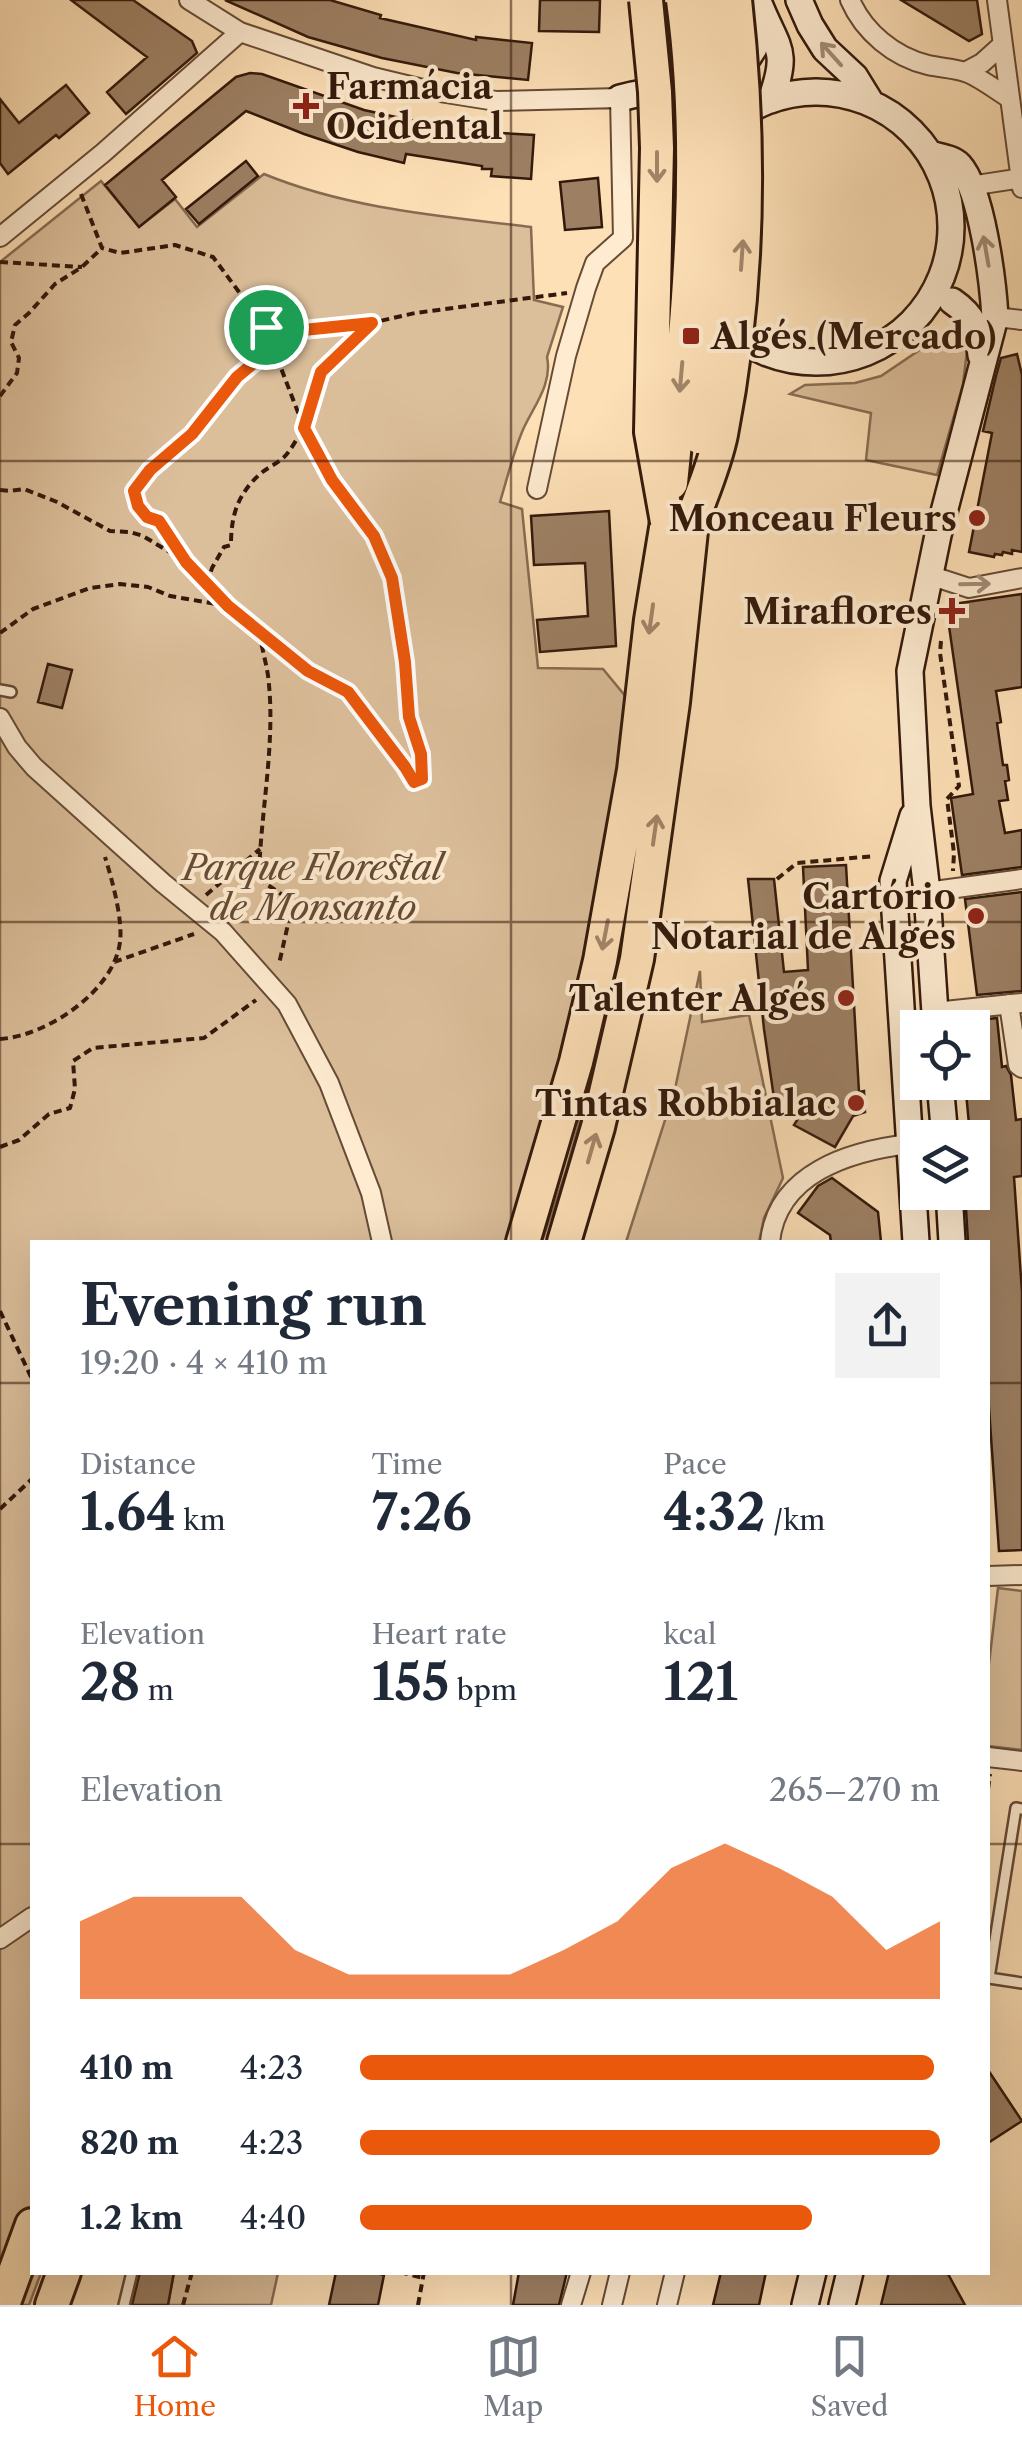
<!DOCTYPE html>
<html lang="en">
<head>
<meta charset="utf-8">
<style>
	:root { --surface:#fff; --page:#f2f2f3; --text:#1f2937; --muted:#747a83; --line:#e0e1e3; --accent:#ea580c }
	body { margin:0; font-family:"Libre Caslon Text",serif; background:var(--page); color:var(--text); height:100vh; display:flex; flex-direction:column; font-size:38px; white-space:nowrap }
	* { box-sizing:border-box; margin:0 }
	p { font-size:32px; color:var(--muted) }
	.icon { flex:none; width:55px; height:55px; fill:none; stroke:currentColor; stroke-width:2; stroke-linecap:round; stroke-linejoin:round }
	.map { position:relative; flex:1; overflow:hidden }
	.side { position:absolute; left:30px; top:1240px; width:960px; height:1035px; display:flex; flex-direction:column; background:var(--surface); border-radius:0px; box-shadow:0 10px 40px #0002 }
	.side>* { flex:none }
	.buttons { position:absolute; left:900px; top:1010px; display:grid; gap:20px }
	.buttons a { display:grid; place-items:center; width:90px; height:90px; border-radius:0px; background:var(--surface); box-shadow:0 10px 40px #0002; font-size:50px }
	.pin { position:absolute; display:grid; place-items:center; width:85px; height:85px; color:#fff; margin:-42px; border:5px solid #fff; border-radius:50%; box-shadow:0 2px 10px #0007 }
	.round { display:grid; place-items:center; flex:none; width:105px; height:105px; border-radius:0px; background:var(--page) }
	.head { display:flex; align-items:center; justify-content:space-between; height:170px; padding:0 50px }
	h1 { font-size:55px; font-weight:700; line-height:75px }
	.stats { display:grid; grid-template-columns:repeat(3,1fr); gap:15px; height:170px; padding:10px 50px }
	.stats div { display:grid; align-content:center }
	.stats b { font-size:50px; font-weight:700 }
	.stats small { font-size:28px; font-weight:400 }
	.stats p { font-size:28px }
	.chart { height:280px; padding:20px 50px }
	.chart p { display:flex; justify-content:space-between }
	.chart svg { width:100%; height:180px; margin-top:10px; fill:var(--accent); opacity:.7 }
	ul { padding:0 50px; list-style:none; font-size:32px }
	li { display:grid; grid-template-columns:160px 120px 1fr; align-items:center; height:75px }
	li i { height:25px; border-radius:12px; background:var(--accent) }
	.dock { display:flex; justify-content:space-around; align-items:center; height:140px; border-top:2px solid var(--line); background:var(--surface); font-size:28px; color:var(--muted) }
	.dock a { display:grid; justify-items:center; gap:5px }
	.dock .current { color:var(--accent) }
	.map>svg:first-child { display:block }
	.green { fill:#dbbe9a; stroke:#876c52; stroke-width:2.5 }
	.building { fill:#9d8064; stroke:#33190b; stroke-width:2.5 }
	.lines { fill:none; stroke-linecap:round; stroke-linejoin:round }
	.lane-casing { stroke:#664b36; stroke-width:14 }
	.street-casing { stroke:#664b36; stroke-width:22 }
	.secondary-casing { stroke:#33190b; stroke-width:30 }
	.highway-casing { stroke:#33190b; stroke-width:38 }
	.path { stroke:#33190b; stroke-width:4; stroke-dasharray:8 5; stroke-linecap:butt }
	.lane { stroke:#feebd0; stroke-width:9 }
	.street { stroke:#feebd0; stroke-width:18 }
	.secondary { stroke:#feebd0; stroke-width:25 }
	.highway { stroke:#fee0b7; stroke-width:32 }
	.highway-bridge-casing { stroke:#33190b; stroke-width:38; stroke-linecap:butt }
	.highway-bridge { stroke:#fee0b7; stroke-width:32 }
	.oneway { stroke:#a38c77 }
	.oneway2 { stroke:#a3866a }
	.route-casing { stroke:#fff; stroke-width:20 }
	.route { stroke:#ea580c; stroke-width:12 }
	.grid { fill:none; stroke:#33190b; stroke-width:2.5; stroke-opacity:0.55 }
	.poi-dot { fill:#8f2418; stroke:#feebd0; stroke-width:4 }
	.labels { text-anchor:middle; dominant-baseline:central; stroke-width:8; stroke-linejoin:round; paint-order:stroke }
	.poi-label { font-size:35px; font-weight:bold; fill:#33190b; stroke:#feebd0; text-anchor:end }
	.park-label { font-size:35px; font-style:italic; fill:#654b36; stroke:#feebd0 }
</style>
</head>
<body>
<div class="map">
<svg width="1022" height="2305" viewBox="0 0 1022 2305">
	<rect width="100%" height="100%" fill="#fee0b7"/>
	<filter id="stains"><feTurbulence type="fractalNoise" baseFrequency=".002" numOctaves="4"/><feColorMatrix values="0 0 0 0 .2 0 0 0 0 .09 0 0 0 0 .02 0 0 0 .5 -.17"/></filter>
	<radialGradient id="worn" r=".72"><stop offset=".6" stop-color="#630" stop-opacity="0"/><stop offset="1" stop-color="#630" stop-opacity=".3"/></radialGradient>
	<path class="green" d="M 264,174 C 349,209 441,216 531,227 L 534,300 L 563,307 L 547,357 C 553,385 532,408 522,432 C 513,454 507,479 500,502 L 522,509 L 538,668 L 603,669 L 645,720 L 636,866 L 605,1028 L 566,1171 L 542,1242 L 32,1242 L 32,2272 L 41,2273 L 29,2305 L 0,2305 L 0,262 L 101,181 L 139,227 L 175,199 L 197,227 Z
		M 949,336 L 960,336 L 967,351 L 963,384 L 937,475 L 866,460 L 871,413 L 790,394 L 805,385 L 855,383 L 881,376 L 933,341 Z
		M 700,971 L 702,1022 L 749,1015 L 783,1178 L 764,1218 L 759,1242 L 626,1242 L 675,1089 Z
		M 998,1588 L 1022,1591 L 1022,1750 L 988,1746 L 988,1672 Z
		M 174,2273 L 278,2273 L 271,2305 L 168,2305 Z"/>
	<path class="building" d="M 71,0 L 133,0 L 192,41 L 197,53 L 126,114 L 107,92 L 147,57 Z
		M 225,0 L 330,0 L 381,15 L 380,18 L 476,40 L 476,37 L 532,43 L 528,80 L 457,73 L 382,58 L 308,37 Z
		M 540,0 L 600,0 L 599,32 L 539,31 Z
		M 901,0 L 977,0 L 982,34 L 969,41 Z
		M 250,73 L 262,74 L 364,110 L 423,123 L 484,132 L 534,135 L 531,179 L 491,176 L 492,169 L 482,169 L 482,166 L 406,154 L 404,163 L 358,152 L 304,134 L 246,111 L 162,180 L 176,197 L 139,227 L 105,185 L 236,77 Z
		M 66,85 L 89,113 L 59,138 L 56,135 L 8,174 L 0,163 L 0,99 L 19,123 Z
		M 246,161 L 258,176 L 199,224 L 186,209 Z
		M 598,178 L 602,227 L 565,230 L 560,182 Z
		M 1017,354 L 1022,375 L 1022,552 L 1012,550 L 1012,554 L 1003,552 L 1002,555 L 995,554 L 994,557 L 969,552 L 992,433 L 983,431 L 996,376 L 1001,358 Z
		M 609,511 L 616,646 L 540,652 L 537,620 L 588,616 L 585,563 L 534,565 L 531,516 Z
		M 1022,594 L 1022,687 L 996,691 L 1001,722 L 997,723 L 1003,765 L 1007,765 L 1009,780 L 1005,781 L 1008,800 L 999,801 L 1005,833 L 1022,830 L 1022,867 L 962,875 L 951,798 L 973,794 L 946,605 Z
		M 48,664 L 72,670 L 62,708 L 38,702 Z
		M 846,865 L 859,1092 L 864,1091 L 865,1112 L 853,1116 L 835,1147 L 794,1125 L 809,1101 L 775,1105 L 764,1029 L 748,879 L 774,879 L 784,972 L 808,970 L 803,867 Z
		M 1022,892 L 1022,991 L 977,995 L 965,899 Z
		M 997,1018 L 1002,1067 L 1006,1066 L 1011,1075 L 1016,1120 L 1022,1119 L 1022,1176 L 1014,1177 L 1022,1292 L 1022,1550 L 999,1551 L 988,1394 L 988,1242 L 968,1242 L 965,1192 L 972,1192 L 972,1183 L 984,1182 L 978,1123 L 969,1124 L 965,1082 L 972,1082 L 972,1021 Z
		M 832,1178 L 878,1212 L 881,1242 L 831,1242 L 830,1235 L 798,1213 L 818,1186 Z
		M 988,2070 L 1022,2121 L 988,2143 Z
		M 140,2272 L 174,2272 L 168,2305 L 132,2305 Z
		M 336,2272 L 373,2272 L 384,2275 L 378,2305 L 329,2305 Z
		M 519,2272 L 567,2272 L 559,2305 L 513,2305 Z
		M 721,2272 L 766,2272 L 759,2305 L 713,2305 Z
		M 889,2272 L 948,2274 L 965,2305 L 881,2305 Z"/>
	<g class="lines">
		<g class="lane-casing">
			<path id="lane" d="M 0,690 L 11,692
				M 1022,1809 L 1016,1808 L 989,1978 L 1022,1983
				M 124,2305 L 132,2272"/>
		</g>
		<g class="street-casing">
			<path id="street" d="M 189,0 L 240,32 L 373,77 L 427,90 L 496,101 L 620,98 L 623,238 L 595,263 L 586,288 L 566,356 L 537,489
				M 850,0 C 864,32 894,57 928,65 C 941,68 955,68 968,73 C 982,79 996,90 1009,98
				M 997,0 L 1022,188
				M 965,72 L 982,63 L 1002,45
				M 970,186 L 1022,178
				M 0,237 L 103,153 L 240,32
				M 995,317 L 1022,320
				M 929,575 L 969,588 L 1022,578
				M 0,718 L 17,747 L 34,767 L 163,883 L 223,932 L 287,1004 L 329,1083 L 371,1193 L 382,1242
				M 927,892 L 1022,879
				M 1009,1004 L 1018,1065 L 1022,1068
				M 935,1012 L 1022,1003
				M 770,1242 C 777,1173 850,1151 909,1144
				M 988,1576 L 1022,1575
				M 988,1757 L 1022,1761
				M 0,1939 L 32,1917
				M 571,2305 L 581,2272
				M 612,2305 L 620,2272
				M 667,2305 L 675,2272"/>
		</g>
		<g class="secondary-casing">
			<path id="secondary" d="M 799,0 L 810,25 L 825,49 L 855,77 L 871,103
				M 760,6 C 778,50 789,50 771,100
				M 738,73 L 754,48 L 761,9
				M681 227a135 135 0 1 1 270 0a135 135 0 1 1-270 0Z
				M 620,98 C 649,90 679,88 708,98
				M 930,154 C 940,157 952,158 959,165 C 982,190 993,282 995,317 L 938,535 L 910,671 L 917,806 L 927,892 L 936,1028
				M 952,301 C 974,316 978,329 981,355
				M 913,816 L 893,881 L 916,1242
				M 940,1082 L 945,1138
				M 949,1192 L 952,1242
				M 805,2305 L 813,2272
				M 842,2305 L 850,2272"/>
		</g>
		<g class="highway-casing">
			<path id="highway" d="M 523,1242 L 576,1062 L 600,961 L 634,770 L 651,620 L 667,522
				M 564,1242 L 598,1127 L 637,959 L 673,702 L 692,521
				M 3,2305 L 32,2225
				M 52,2305 L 64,2272"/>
		</g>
		<path class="path" d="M 81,194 L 102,248 L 120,253 L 175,245 L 213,257 L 265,327 L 285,332 L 371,323 L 415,313 L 567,293
			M 0,262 L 82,267
			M 0,396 L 17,373 L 19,358 L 11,342 L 15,325 L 29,313 L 55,284 L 82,267 L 102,248
			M 0,490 L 10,491 L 24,489 L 57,502 L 110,531 L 130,532 L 143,536 L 186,562 L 235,613 L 308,671 L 348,692 L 405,767 L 414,782 L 422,779 L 421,754 L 409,717 L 405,663 L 392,578 L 374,535 L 333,480 L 304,428 L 321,371 L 371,323
			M 186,562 L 159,521 L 147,517 L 138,506 L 134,491 L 150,470 L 192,435 L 237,377 L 271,348
			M 207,584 L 212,568 L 224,547 L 231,545 C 231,516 237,495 260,474 C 268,467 279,463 286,455 C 293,447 298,436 304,428 L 266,329
			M 259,632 C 262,650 268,668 269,685 C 275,748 260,816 259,879 L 284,896 L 291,911 L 279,964
			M 0,633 L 33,609 L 90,588 L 120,584 L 148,587 L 170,596 L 228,606
			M 941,641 L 940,653 L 959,786 L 947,799 L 954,853 L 953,871
			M 777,879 L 797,863 L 875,856
			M 206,895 L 260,849
			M 114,962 L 194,934
			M 0,1039 C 47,1036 114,991 120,942 C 123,920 112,879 105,857
			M 0,1147 L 19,1140 L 49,1114 L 70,1108 L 75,1089 L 73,1061 L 93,1048 L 204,1038 L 256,1000
			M 0,1311 L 32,1379
			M 0,1509 L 32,1479
			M 988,1789 L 990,1774
			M 400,2272 L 423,2278
			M 183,2305 L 192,2272
			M 418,2305 L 424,2272"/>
		<use href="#lane" class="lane"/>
		<use href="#street" class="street"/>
		<use href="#secondary" class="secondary"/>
		<use href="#highway" class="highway"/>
		<g class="highway-bridge-casing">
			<path id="highway-bridge" d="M 646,0 L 655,92 L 657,148 L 651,432 L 667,522
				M 699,437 C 706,371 715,304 717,238 C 720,158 716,79 707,0
				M 671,483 C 687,323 705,161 683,0
				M 692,521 C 702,493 715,464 721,434 C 749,291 751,144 735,0"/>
		</g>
		<use href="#highway-bridge" class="highway-bridge"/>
	</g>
	<defs><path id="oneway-shaft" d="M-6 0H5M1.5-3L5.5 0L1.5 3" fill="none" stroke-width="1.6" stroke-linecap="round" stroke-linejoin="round" transform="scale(2.5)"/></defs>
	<g class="oneway">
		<use href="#oneway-shaft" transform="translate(831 54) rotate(-132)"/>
		<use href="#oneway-shaft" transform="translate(986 251) rotate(-100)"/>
		<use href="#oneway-shaft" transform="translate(975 584) rotate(-1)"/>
	</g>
	<g class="oneway2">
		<use href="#oneway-shaft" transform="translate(657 167) rotate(90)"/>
		<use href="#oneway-shaft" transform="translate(742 255) rotate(-86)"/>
		<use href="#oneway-shaft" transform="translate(681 377) rotate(95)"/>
		<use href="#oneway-shaft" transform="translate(651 619) rotate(98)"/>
		<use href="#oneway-shaft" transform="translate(655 830) rotate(-82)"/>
		<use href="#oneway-shaft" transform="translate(605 935) rotate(101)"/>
		<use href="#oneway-shaft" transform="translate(592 1148) rotate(-74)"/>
	</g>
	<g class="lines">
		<g class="route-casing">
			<path id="route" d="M 372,323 L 321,372 L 304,428 L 332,480 L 374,536 L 392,578 L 405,662 L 409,717 L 421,754 L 422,779 L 414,782 L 405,767 L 348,692 L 308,671 L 228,606 L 186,562 L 159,521 L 147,517 L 138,506 L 134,491 L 150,470 L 192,434 L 237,377 L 273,347 L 266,327 L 284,332 Z"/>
		</g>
		<use href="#route" class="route"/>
	</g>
	<path class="grid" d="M 511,0 L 511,1242M 0,461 L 1022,461M 0,922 L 1022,922M 0,1383 L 32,1383M 988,1383 L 1022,1383M 0,1844 L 32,1844M 988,1844 L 1022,1844M 511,2272 L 511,2305"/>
	<g class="poi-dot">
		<path d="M301 91h10v10h10v10h-10v10h-10v-10h-10v-10h10z"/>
		<rect x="681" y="326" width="20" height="20" rx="5"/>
		<circle cx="977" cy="518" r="10"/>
		<path d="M947 596h10v10h10v10h-10v10h-10v-10h-10v-10h10z"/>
		<circle cx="976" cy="916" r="10"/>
		<circle cx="846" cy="998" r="10"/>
		<circle cx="856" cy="1103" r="10"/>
	</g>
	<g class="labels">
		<g class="poi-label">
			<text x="326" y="86" text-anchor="start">Farmácia<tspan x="326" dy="40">Ocidental</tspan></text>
			<text x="711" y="336" text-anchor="start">Algés (Mercado)</text>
			<text x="957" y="518">Monceau Fleurs</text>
			<text x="932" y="611">Miraflores</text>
			<text x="956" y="896">Cartório<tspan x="956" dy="40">Notarial de Algés</tspan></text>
			<text x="826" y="998">Talenter Algés</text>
			<text x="836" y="1103">Tintas Robbialac</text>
		</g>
		<g class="park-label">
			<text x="313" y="867">Parque Florestal<tspan x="313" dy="40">de Monsanto</tspan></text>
		</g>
	</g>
	<rect width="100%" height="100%" filter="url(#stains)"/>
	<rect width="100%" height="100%" fill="url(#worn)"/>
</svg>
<div class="buttons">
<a><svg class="icon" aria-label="locate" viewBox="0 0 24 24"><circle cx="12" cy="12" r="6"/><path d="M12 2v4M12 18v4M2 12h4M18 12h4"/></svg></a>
<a><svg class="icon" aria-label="layers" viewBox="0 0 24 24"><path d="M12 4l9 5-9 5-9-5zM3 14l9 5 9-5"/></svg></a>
</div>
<div class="pin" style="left:266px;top:327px;background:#1e9e55"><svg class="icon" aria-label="arrive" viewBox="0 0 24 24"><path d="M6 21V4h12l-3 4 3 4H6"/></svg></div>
<section class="side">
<div class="head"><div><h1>Evening run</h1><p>19:20 · 4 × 410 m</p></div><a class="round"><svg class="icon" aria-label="share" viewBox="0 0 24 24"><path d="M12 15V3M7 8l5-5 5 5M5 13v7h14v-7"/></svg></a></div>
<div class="stats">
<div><p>Distance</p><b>1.64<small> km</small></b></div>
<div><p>Time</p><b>7:26</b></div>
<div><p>Pace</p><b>4:32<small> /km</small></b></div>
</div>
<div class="stats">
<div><p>Elevation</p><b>28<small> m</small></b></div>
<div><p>Heart rate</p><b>155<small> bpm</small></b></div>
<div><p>kcal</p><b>121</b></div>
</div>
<div class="chart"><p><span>Elevation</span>265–270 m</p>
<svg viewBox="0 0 160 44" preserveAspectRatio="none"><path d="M0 44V25L10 19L20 19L30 19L40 32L50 38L60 38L70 38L80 38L90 32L100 25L110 12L120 6L130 12L140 19L150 32L160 25V44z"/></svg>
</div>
<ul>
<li><b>410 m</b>4:23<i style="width:99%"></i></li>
<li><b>820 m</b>4:23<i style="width:100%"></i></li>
<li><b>1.2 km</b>4:40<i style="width:78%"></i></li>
</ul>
</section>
</div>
<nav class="dock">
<a class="current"><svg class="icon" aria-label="home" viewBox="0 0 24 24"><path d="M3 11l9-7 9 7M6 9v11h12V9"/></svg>Home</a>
<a><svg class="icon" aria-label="map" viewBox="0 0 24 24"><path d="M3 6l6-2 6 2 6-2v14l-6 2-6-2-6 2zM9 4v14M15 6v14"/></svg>Map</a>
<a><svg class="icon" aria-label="saved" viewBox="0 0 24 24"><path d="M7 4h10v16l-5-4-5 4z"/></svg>Saved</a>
</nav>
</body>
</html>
